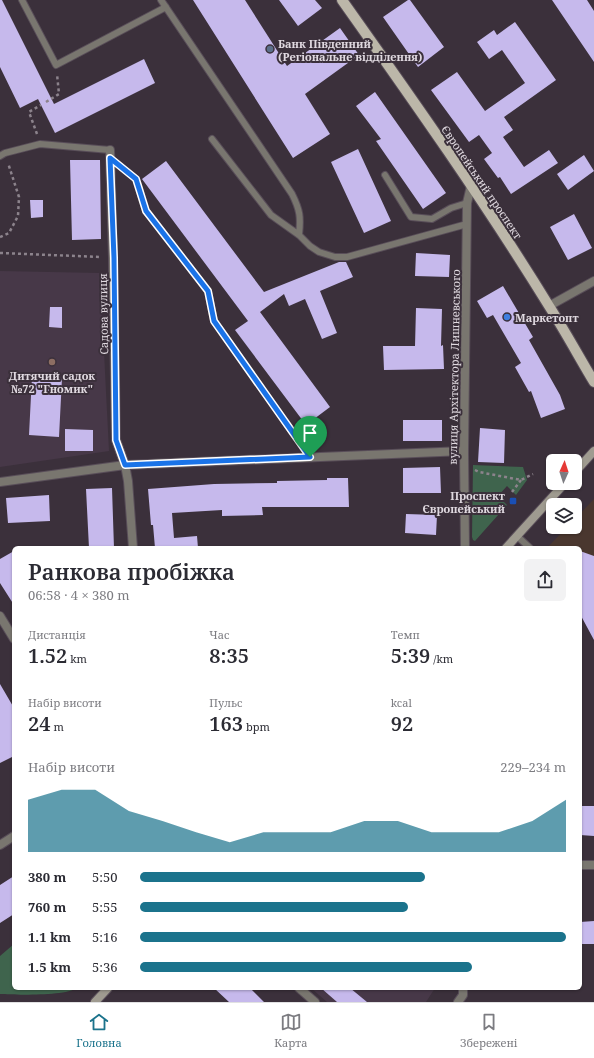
<!DOCTYPE html>
<html lang="uk">
<head>
<meta charset="utf-8">
<style>
	:root { --surface:#fff; --page:#f2f2f3; --text:#2b2b33; --muted:#7c7c81; --line:#e1e1e2; --accent:#1b738c }
	body { margin:0; font-family:"Noto Serif",serif; background:var(--page); color:var(--text); height:100vh; display:flex; flex-direction:column; font-size:15px; white-space:nowrap }
	* { box-sizing:border-box; margin:0 }
	p { font-size:13px; color:var(--muted) }
	.icon { flex:none; width:22px; height:22px; fill:none; stroke:currentColor; stroke-width:2; stroke-linecap:round; stroke-linejoin:round }
	.map { position:relative; flex:1; overflow:hidden }
	.drawer { position:absolute; left:12px; top:546px; width:570px; height:444px; display:flex; flex-direction:column; background:var(--surface); border-radius:6px; box-shadow:0 1px 3px #0004 }
	.drawer>* { flex:none }
	.needle { width:26px; rotate:3deg }
	.buttons { position:absolute; left:546px; top:454px; display:grid; gap:8px }
	.buttons a { display:grid; place-items:center; width:36px; height:36px; border-radius:6px; background:var(--surface); box-shadow:0 1px 3px #0004; font-size:20px }
	.pin { position:absolute; display:grid; place-items:center; width:34px; height:34px; color:#fff; margin:-41px -17px; border-radius:50% 50% 50% 0; rotate:-45deg; box-shadow:0 0 4px #0007 }
	.pin .icon { rotate:45deg }
	.round { display:grid; place-items:center; flex:none; width:42px; height:42px; border-radius:6px; background:var(--page) }
	.summary { display:flex; align-items:center; justify-content:space-between; height:68px; padding:0 16px }
	h1 { font-size:22px; font-weight:600; line-height:30px }
	.stats { display:grid; grid-template-columns:repeat(3,1fr); gap:6px; height:68px; padding:4px 16px }
	.stats div { display:grid; align-content:center }
	.stats b { font-size:20px; font-weight:600 }
	.stats small { font-size:11px; font-weight:400 }
	.stats p { font-size:11px }
	.chart { height:112px; padding:8px 16px }
	.chart p { display:flex; justify-content:space-between }
	.chart svg { width:100%; height:72px; margin-top:4px; fill:var(--accent); opacity:.7 }
	ul { padding:0 16px; list-style:none; font-size:13px }
	li { display:grid; grid-template-columns:64px 48px 1fr; align-items:center; height:30px }
	li i { height:10px; border-radius:5px; background:var(--accent) }
	.dock { display:flex; justify-content:space-around; align-items:center; height:56px; border-top:1px solid var(--line); background:var(--surface); font-size:11px; color:var(--muted) }
	.dock a { display:grid; justify-items:center; gap:2px }
	.dock .current { color:var(--accent) }
	.map>svg:first-child { display:block }
	.commercial { fill:#4a372f }
	.built { fill:#473848 }
	.green { fill:#3f644d }
	.building { fill:#c6b9ec }
	.lines { fill:none; stroke-linecap:round; stroke-linejoin:round }
	.lane-casing { stroke:#594e59; stroke-width:8 }
	.street-casing { stroke:#594e59; stroke-width:10 }
	.secondary-casing { stroke:#594e59; stroke-width:10 }
	.primary-casing { stroke:#594e59; stroke-width:12 }
	.path { stroke:#8c838c; stroke-width:2.5; stroke-dasharray:3 3; stroke-linecap:butt }
	.lane { stroke:#79766f; stroke-width:6 }
	.street { stroke:#79766f; stroke-width:8 }
	.secondary { stroke:#9f9b90; stroke-width:8 }
	.primary { stroke:#bcb7a9; stroke-width:10 }
	.route-casing { stroke:#fff; stroke-width:8 }
	.route { stroke:#1a73e8; stroke-width:5 }
	.service-dot { fill:#5c6f8a; stroke:#3b303b; stroke-width:1.5 }
	.shop-dot { fill:#3f7fe0; stroke:#3b303b; stroke-width:1.5 }
	.education-dot { fill:#8d6e63; stroke:#3b303b; stroke-width:1.5 }
	.transit-dot { fill:#1a4fb4; stroke:#3b303b; stroke-width:1.5 }
	.labels { text-anchor:middle; dominant-baseline:central; stroke-width:4; stroke-linejoin:round; paint-order:stroke }
	.poi-label { font-size:11px; font-weight:bold; fill:#e0d9e0; stroke:#3b303b; text-anchor:start }
	.street-label { font-size:11px; fill:#e0d9e0; stroke:#3b303b }
</style>
</head>
<body>
<div class="map">
<svg width="594" height="1002" viewBox="0 0 594 1002">
	<rect width="100%" height="100%" fill="#3b303b"/>
	<path class="commercial" d="M 594,499 L 594,600 L 580,607 L 580,548 L 547,548 L 567,527 L 575,527 L 575,519 Z"/>
	<path class="built" d="M 0,271 L 100,273 L 109,451 L 0,467 Z
		M 311,988 L 435,988 L 426,1002 L 327,1002 Z"/>
	<path class="green" d="M 473,465 L 523,467 L 527,480 L 516,495 L 507,486 L 498,496 L 507,505 L 475,541 L 473,540 L 472,537 Z
		M 14,944 L 14,988 L 77,988 C 66,996 16,995 0,994 L 0,956 Z"/>
	<path class="building" d="M 0,0 L 2,0 L 54,104 L 144,59 L 155,83 L 55,133 L 38,99 L 20,108 L 0,67 Z
		M 193,0 L 245,0 L 287,66 L 340,28 L 359,55 L 305,94 L 330,134 L 293,158 Z
		M 279,0 L 315,0 L 322,8 L 298,26 Z
		M 408,0 L 410,0 L 444,47 L 418,67 L 383,17 Z
		M 552,0 L 587,0 L 594,11 L 594,62 Z
		M 515,22 L 556,80 L 504,117 L 513,130 L 503,137 L 524,167 L 549,150 L 558,163 L 511,194 L 500,177 L 498,178 L 484,159 L 492,153 L 479,135 L 469,142 L 431,90 L 457,72 L 485,111 L 525,83 L 502,50 L 489,59 L 477,42 L 494,30 L 497,35 Z
		M 375,92 L 446,193 L 423,209 L 376,141 L 381,139 L 356,106 Z
		M 358,149 L 391,221 L 364,233 L 331,162 Z
		M 584,155 L 594,171 L 568,190 L 557,174 Z
		M 70,160 L 100,160 L 101,239 L 72,240 Z
		M 166,161 L 264,292 L 339,262 L 346,262 L 353,277 L 320,291 L 337,333 L 322,339 L 305,299 L 289,306 L 284,294 L 260,312 L 330,407 L 306,425 L 235,330 L 248,321 L 142,179 Z
		M 30,200 L 43,200 L 43,217 L 31,218 Z
		M 574,214 L 592,248 L 568,260 L 550,227 Z
		M 416,253 L 450,255 L 449,277 L 415,276 Z
		M 503,286 L 533,337 L 529,340 L 560,395 L 565,409 L 541,418 L 531,391 L 529,392 L 515,367 L 521,363 L 493,315 L 487,318 L 477,301 Z
		M 50,307 L 62,307 L 62,328 L 49,327 Z
		M 416,308 L 442,309 L 441,346 L 443,345 L 444,369 L 384,370 L 383,346 L 415,346 Z
		M 32,376 L 62,378 L 59,437 L 29,435 Z
		M 403,420 L 442,420 L 442,441 L 403,441 Z
		M 480,428 L 505,430 L 504,463 L 478,462 Z
		M 65,429 L 93,430 L 93,451 L 65,451 Z
		M 440,467 L 441,493 L 403,493 L 403,468 Z
		M 327,478 L 348,478 L 349,507 L 262,507 L 263,515 L 222,516 L 222,510 L 172,513 L 174,538 L 197,536 L 198,548 L 155,548 L 153,525 L 151,525 L 148,489 L 214,484 L 277,483 L 277,481 L 327,480 Z
		M 112,488 L 114,548 L 89,548 L 86,489 Z
		M 49,495 L 50,521 L 8,523 L 6,498 Z
		M 406,514 L 437,515 L 436,535 L 405,533 Z
		M 14,551 L 14,605 L 0,583 L 0,559 Z
		M 580,551 L 594,556 L 594,640 L 580,614 Z
		M 0,684 L 14,708 L 14,756 L 0,763 Z
		M 580,806 L 594,806 L 594,836 L 580,835 Z
		M 14,876 L 14,914 L 0,923 L 0,885 Z
		M 594,921 L 594,944 L 580,944 L 580,922 Z
		M 214,988 L 250,988 L 264,1002 L 229,1002 Z
		M 321,988 L 350,988 L 367,1002 L 337,1002 Z"/>
	<g class="lines">
		<g class="lane-casing">
			<path id="lane" d="M 22,0 L 56,65 L 166,7
				M 161,0 L 292,194 C 300,210 301,217 299,235
				M 212,139 L 271,215 L 299,235 L 310,246 L 319,252 L 335,257 L 347,257 L 467,224
				M 0,156 L 5,153 L 40,144 L 110,150
				M 385,175 L 411,217 L 432,219 L 451,208 L 467,203
				M 146,211 L 208,291 L 214,321 L 310,457
				M 517,536 L 530,548"/>
		</g>
		<g class="street-casing">
			<path id="street" d="M 110,150 L 113,258 L 116,440 L 125,465 L 128,481 L 133,548
				M 549,306 L 594,281
				M 0,482 L 125,465 L 464,451
				M 465,548 L 464,451 L 467,203 L 471,186
				M 0,616 L 14,639
				M 0,845 L 14,836
				M 580,865 L 594,865
				M 299,988 L 315,1002
				M 458,1002 L 463,995 L 463,988"/>
		</g>
		<g class="secondary-casing">
			<path id="secondary" d="M 575,472 L 594,451
				M 506,548 L 565,483
				M 95,1002 L 108,988"/>
		</g>
		<g class="primary-casing">
			<path id="primary" d="M 342,0 C 413,100 485,202 549,306 C 565,331 579,357 594,382"/>
		</g>
		<path class="path" d="M 46,102 L 59,94 L 57,74
			M 37,134 L 29,112 L 41,105
			M 122,167 L 136,179 L 143,202
			M 0,237 L 9,233 L 18,216 L 19,197 L 8,163
			M 0,253 L 101,257
			M 475,470 L 479,472 L 521,480 L 533,474
			M 512,492 L 521,480"/>
		<use href="#lane" class="lane"/>
		<use href="#street" class="street"/>
		<use href="#secondary" class="secondary"/>
		<use href="#primary" class="primary"/>
	</g>
	<g class="lines">
		<g class="route-casing">
			<path id="route" d="M 110,158 L 136,179 L 146,211 L 208,291 L 214,321 L 310,457 L 125,465 L 116,440 L 114,258 Z"/>
		</g>
		<use href="#route" class="route"/>
	</g>
	<circle class="service-dot" cx="270" cy="49" r="4"/>
	<circle class="shop-dot" cx="507" cy="317" r="4"/>
	<circle class="education-dot" cx="52" cy="362" r="4"/>
	<rect class="transit-dot" x="509" y="497" width="8" height="8" rx="2"/>
	<g class="labels">
		<g class="poi-label">
			<text x="278" y="43">Банк Південний<tspan x="278" dy="13">(Регіональне відділення)</tspan></text>
			<text x="515" y="317">Маркетопт</text>
			<text x="52" y="375" text-anchor="middle">Дитячий садок<tspan x="52" dy="13">№72 "Гномик"</tspan></text>
			<text x="505" y="495" text-anchor="end">Проспект<tspan x="505" dy="13">Європейський</tspan></text>
		</g>
		<g class="street-label">
			<text transform="translate(482 182) rotate(56)">Європейський проспект</text>
			<text transform="translate(103 314) rotate(-91)">Садова вулиця</text>
			<text transform="translate(454 367) rotate(-89)">вулиця Архітектора Лишневського</text>
		</g>
	</g>
</svg>
<div class="buttons">
<a><svg class="needle" viewBox="-14 -14 28 28"><path d="M0-13l5 13h-10z" fill="#e53935"/><path d="M0 13l5-13h-10z" fill="#7c7c81"/></svg></a>
<a><svg class="icon" aria-label="layers" viewBox="0 0 24 24"><path d="M12 4l9 5-9 5-9-5zM3 14l9 5 9-5"/></svg></a>
</div>
<div class="pin" style="left:310px;top:457px;background:#1e9e55"><svg class="icon" aria-label="arrive" viewBox="0 0 24 24"><path d="M6 21V4h12l-3 4 3 4H6"/></svg></div>
<section class="drawer">
<div class="summary"><div><h1>Ранкова пробіжка</h1><p>06:58 · 4 × 380 m</p></div><a class="round"><svg class="icon" aria-label="share" viewBox="0 0 24 24"><path d="M12 15V3M7 8l5-5 5 5M5 13v7h14v-7"/></svg></a></div>
<div class="stats">
<div><p>Дистанція</p><b>1.52<small> km</small></b></div>
<div><p>Час</p><b>8:35</b></div>
<div><p>Темп</p><b>5:39<small> /km</small></b></div>
</div>
<div class="stats">
<div><p>Набір висоти</p><b>24<small> m</small></b></div>
<div><p>Пульс</p><b>163<small> bpm</small></b></div>
<div><p>kcal</p><b>92</b></div>
</div>
<div class="chart"><p><span>Набір висоти</span>229–234 m</p>
<svg viewBox="0 0 160 44" preserveAspectRatio="none"><path d="M0 44V12L10 6L20 6L30 19L40 25L50 32L60 38L70 32L80 32L90 32L100 25L110 25L120 32L130 32L140 32L150 25L160 12V44z"/></svg>
</div>
<ul>
<li><b>380 m</b>5:50<i style="width:67%"></i></li>
<li><b>760 m</b>5:55<i style="width:63%"></i></li>
<li><b>1.1 km</b>5:16<i style="width:100%"></i></li>
<li><b>1.5 km</b>5:36<i style="width:78%"></i></li>
</ul>
</section>
</div>
<nav class="dock">
<a class="current"><svg class="icon" aria-label="home" viewBox="0 0 24 24"><path d="M3 11l9-7 9 7M6 9v11h12V9"/></svg>Головна</a>
<a><svg class="icon" aria-label="map" viewBox="0 0 24 24"><path d="M3 6l6-2 6 2 6-2v14l-6 2-6-2-6 2zM9 4v14M15 6v14"/></svg>Карта</a>
<a><svg class="icon" aria-label="saved" viewBox="0 0 24 24"><path d="M7 4h10v16l-5-4-5 4z"/></svg>Збережені</a>
</nav>
</body>
</html>
